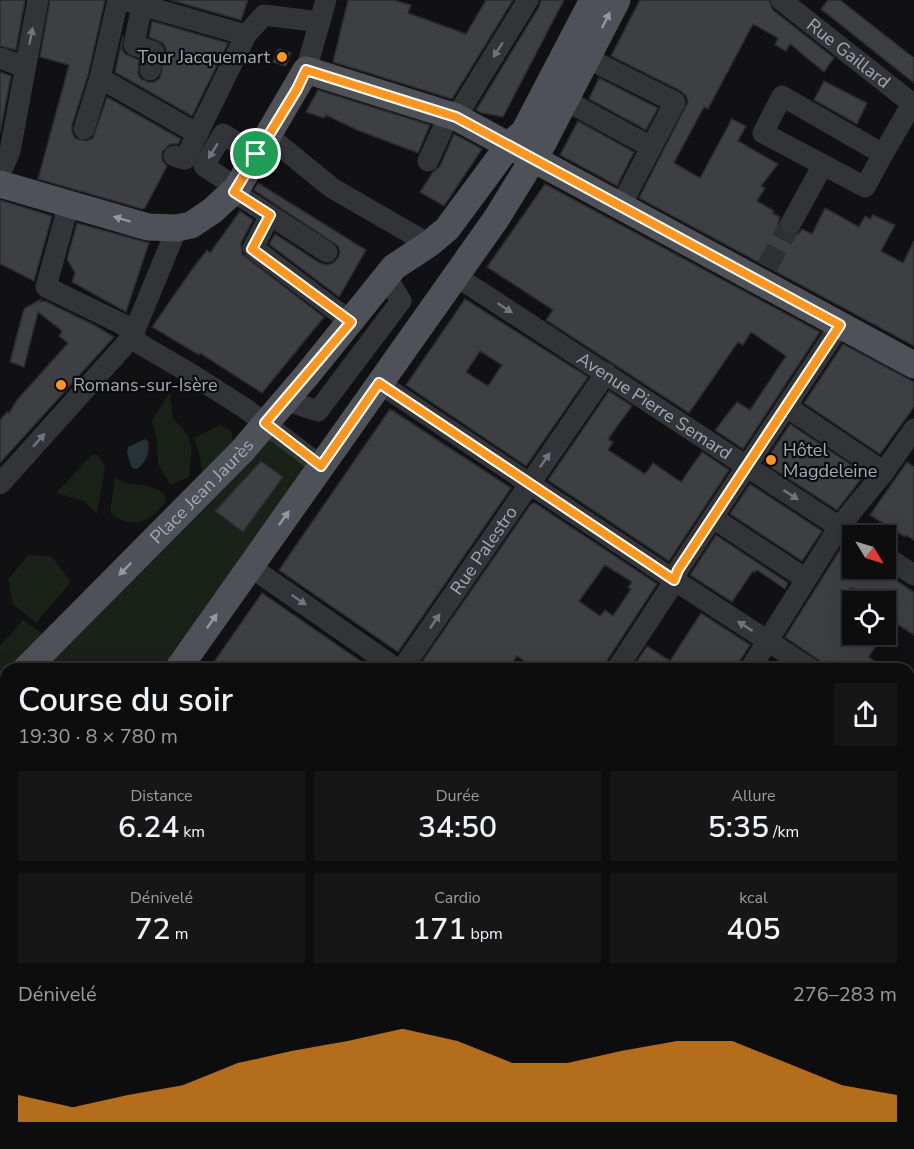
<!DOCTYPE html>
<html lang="fr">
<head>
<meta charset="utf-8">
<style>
	:root { --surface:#0d0d0e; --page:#161617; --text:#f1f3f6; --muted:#9a9c9e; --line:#2d2d2e; --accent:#fb9721 }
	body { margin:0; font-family:"Nunito Sans",sans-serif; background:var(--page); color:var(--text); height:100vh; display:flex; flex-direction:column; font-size:22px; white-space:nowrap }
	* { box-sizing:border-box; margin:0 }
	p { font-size:20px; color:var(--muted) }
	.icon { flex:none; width:33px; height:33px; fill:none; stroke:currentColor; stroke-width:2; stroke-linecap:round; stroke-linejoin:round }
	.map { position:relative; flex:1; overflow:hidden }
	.panel { position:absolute; left:0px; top:663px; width:915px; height:486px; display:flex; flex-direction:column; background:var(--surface); border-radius:18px 18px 0 0; box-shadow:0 6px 24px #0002,0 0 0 2px var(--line) }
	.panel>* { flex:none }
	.needle { width:39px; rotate:128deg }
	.fabs { position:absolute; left:842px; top:525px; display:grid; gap:12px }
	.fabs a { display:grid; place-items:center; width:54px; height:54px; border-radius:0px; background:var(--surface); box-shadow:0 6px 24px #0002,0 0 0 2px var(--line); font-size:30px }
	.pin { position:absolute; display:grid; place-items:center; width:51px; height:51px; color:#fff; margin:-26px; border:3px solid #fff; border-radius:50%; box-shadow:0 2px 6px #0007 }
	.round { display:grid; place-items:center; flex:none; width:63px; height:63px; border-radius:0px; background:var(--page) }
	.headline { display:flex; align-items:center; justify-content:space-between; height:102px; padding:0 18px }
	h1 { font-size:33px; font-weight:600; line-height:45px }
	.figures { display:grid; grid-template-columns:repeat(3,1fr); gap:9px; height:102px; padding:6px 18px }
	.figures div { display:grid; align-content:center; border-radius:0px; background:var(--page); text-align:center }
	.figures b { font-size:30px; font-weight:600 }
	.figures small { font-size:16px; font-weight:400 }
	.figures p { font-size:16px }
	.chart { height:168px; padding:12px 18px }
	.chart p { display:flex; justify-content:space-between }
	.chart svg { width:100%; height:108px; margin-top:6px; fill:var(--accent); opacity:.7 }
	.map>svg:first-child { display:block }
	.green { fill:#192119 }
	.water { fill:#273237 }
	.building { fill:#3d3f43; stroke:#2b2b2f; stroke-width:1.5; fill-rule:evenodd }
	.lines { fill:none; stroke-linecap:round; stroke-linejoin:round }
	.minor-tunnel { stroke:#2e3033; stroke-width:21; stroke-dasharray:21 10; stroke-linecap:butt }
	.minor { stroke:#323438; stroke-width:21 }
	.major { stroke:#4e5157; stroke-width:27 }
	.rail-casing { stroke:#45484d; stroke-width:7 }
	.rail { stroke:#0c0c0e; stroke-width:4.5; stroke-dasharray:14; stroke-linecap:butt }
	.oneway { fill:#9198a1 }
	.oneway2 { fill:#70757c }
	.route-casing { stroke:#fff; stroke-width:12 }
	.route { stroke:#fb9721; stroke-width:8 }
	.poi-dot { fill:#fb9721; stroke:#0c0c0e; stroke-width:2 }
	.labels { text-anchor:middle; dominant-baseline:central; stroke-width:4.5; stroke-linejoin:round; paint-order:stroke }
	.street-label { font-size:18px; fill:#a2aab4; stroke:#0c0c0e }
	.poi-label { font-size:18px; fill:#a2aab4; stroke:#0c0c0e; text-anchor:start }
</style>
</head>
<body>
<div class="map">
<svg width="914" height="1149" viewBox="0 0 914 1149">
	<rect width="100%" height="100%" fill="#111113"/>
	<path class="green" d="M 170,392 L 173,418 L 187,434 L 192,447 L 189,477 L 171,485 L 158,464 L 157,440 L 152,421 Z
		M 220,425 L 231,431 L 233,440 L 202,473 L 200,456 L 194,438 Z
		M 265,435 L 312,470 L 171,669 L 39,669 Z
		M 92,455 L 98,455 L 105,467 L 97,514 L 84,501 L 56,493 Z
		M 115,478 C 135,490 147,479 165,495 L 166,500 C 153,522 130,531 110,512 Z
		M 29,555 L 51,556 L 71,582 L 36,623 L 13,604 L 8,579 Z
		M 23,620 L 44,635 L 12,669 L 6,669 L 6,674 L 0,676 L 0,646 Z
		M 0,760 L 6,765 L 6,871 L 0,876 Z"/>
	<path class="water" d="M 145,439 L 148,441 C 150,453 146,462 137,469 L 132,468 L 127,453 L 128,447 Z"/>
	<path class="building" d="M 0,0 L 25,0 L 16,50 L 0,46 Z
		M 50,0 L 105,0 L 88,75 L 72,125 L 72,132 L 75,138 L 86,141 L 93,138 L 107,97 L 181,139 L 178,144 L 170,144 L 162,152 L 162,160 L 167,166 L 145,208 L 142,209 L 38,179 L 69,65 L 40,57 Z
		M 170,0 L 248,0 L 241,20 Z
		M 348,0 L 393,0 L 411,5 L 408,13 L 466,34 L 486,0 L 513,0 L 452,99 L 333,62 Z
		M 541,0 L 564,0 L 503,117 L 482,113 L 476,110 L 539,7 Z
		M 640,0 L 769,0 L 773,10 L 834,58 L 824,72 L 790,44 L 786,51 L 775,45 L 778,38 L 753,24 L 708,109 L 704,107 L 674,163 L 700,178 L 732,119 L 746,126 L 738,141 L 778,164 L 761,186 L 765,188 L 757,201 L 774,211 L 772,213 L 780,217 L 778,224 L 784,234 L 792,236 L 798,234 L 802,229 L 812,234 L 825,208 L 859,227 L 865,216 L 870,219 L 873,215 L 895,225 L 881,251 L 903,263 L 914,241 L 914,346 L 639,198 L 688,102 L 686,96 L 681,91 L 611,56 Z
		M 828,0 L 840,0 L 914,58 L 914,83 L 821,9 Z
		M 152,21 L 228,43 L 192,116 L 115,72 L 123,35 L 122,49 L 125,54 L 139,60 L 138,73 L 141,79 L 148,82 L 154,82 L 160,78 L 166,49 L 163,43 L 149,37 Z
		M 278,49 L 291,53 L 286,66 L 273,62 Z
		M 0,72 L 11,76 L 0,133 Z
		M 599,78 L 658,108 L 646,130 L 589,99 Z
		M 824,81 L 867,103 L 857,124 L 814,100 Z
		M 318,90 L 430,125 L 418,153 L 357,130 L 326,115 L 324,118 L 306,112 Z
		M 578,121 L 634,152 L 617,186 L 560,155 Z
		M 454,134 L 482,149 L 444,206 L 420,192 L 433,172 L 440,166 Z
		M 258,183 L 366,250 L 339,297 L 269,244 L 275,234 L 320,263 L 327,265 L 333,263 L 338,258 L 340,252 L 338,246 L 254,190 Z
		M 545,184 L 820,332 L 743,449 L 715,430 L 737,402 L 750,410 L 786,356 L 751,332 L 743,345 L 738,342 L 689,413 L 546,320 L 553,310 L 487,267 Z
		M 0,200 L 52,216 L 34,281 L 0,264 Z
		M 240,211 L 253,220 L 241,243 L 242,254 L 324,317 L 262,393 L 200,353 L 199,355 L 152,327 L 193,268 L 207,250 L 210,253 Z
		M 77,223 L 149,243 L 126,312 L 72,282 L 75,273 L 67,259 Z
		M 41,299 L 40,302 L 45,301 L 96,326 L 114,337 L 0,463 L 0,420 L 7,412 L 9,413 L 17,400 L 68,343 L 59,336 L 62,331 L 38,312 L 24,367 L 10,362 L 23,312 L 25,308 Z
		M 465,299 L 588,377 L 526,466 L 406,385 ZM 480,351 L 502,365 L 488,386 L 466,372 Z
		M 843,344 L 914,382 L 914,407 L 880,454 L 804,403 Z
		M 609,391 L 632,406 L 608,439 L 613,442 L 608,450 L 645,474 L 653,463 L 681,482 L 702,452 L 729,470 L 669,561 L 548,480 Z
		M 390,409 L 511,488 L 398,652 L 279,570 Z
		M 790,424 L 865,474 L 837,510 L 764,463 Z
		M 261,461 L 283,477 L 243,532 L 215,511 Z
		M 907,462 L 914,467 L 914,540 L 906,535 L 905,537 L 870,515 Z
		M 750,484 L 822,531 L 802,561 L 730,514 Z
		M 535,503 L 657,584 L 606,662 L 604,669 L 535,669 L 517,656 L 508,669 L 417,669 L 531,504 ZM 605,565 L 632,582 L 628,587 L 631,589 L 613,616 L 605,610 L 600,616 L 579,601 Z
		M 716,535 L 788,583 L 785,589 L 757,570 L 755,572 L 753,571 L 732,602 L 690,575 Z
		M 843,545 L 852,549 L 852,568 L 877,568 L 914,592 L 914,635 L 885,616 L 885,602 L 872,602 L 852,588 L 852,634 L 883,634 L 869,657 L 887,669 L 832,669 L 785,637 Z
		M 262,593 L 352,655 L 373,669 L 209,669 Z
		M 701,613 L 750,645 L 739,662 L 737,669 L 632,669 L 647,646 L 670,661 Z"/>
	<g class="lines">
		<path class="minor-tunnel" d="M 767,267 L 791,223"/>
		<g class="minor">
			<path d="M 123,0 L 246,35"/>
			<path id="s1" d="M 781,0 L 914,105"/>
			<path d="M 142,5 L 134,45 L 154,52 L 150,70"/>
			<path d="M 0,58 L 25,67"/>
			<path d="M 587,58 L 675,102 L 621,205"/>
			<path d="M 306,70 L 326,0"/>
			<path d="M 100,78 L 198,134"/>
			<path d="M 782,96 L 883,154 L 865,187 L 763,133 Z"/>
			<path d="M 565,100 L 651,147"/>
			<path d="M 456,117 L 528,0"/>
			<path d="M 84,129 L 100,78 L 118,0"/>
			<path d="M 267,135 L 332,188 L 429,244"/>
			<path d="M 883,154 L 912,104"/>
			<path d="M 174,156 L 185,159 L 246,35 L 264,15 L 320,22"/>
			<path d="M 428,161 L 449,115"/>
			<path d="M 0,174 L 10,151 L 38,0"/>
			<path d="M 237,188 L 204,166 L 223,134 L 256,154"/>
			<path d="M 234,192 L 327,252"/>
			<path d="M 69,203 L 46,287 L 124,325 L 140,344 L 193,375 L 246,409 L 321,466"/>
			<path d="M 270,215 L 253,248 L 351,322"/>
			<path d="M 791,223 L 823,165"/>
			<path id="s2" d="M 456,276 L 853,536"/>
			<path d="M 379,383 L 674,580 L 811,669"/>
			<path d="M 285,400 L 318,411 L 401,301 L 386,276"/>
			<path d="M 787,407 L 884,472"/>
			<path d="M 0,484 L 132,337 L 177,228"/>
			<path d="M 713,518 L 806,579"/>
			<path d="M 885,556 L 914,575"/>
			<path d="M 251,567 L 397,669"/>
			<path id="s3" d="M 402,669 L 606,373"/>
			<path d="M 617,669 L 670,588 L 678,570 L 840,325"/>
			<path d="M 750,669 L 839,527 L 884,472 L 914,429"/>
			<path d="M 0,709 L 6,713"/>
			<path d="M 0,728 L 6,732"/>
			<path d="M 909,733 L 914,736"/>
			<path d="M 909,837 L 914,832"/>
			<path d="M 909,875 L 914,876"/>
			<path d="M 909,913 L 914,908"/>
			<path d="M 0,1013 L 6,1018"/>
			<path d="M 206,1143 L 207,1149"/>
			<path d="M 66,1149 L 71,1143"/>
			<path d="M 325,1149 L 329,1143"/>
			<path d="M 453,1149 L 457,1143"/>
			<path d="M 909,1149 L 914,1142"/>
		</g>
		<g class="major">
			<path d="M 0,184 L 148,227 L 177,228 L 191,225 L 212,211 L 237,188 L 306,70 L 456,117 L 914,365"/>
			<path id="s4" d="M 26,669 L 242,451 L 307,375 L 394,267 L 429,244 L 447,229 L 509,145 L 524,132 L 593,0"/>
			<path d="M 178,669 L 496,219 L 543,143 L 617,0"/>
			<path d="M 0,696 L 6,690"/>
			<path d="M 909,807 L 914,802"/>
			<path d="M 0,886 L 6,880"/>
			<path d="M 579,1149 L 585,1143"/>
		</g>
		<g class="rail-casing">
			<path id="rail" d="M 909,952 L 914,947
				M 909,975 L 914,969
				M 909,997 L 914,992
				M 909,1010 L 914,1004
				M 719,1149 L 727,1143
				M 734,1149 L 739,1143
				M 746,1149 L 752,1143
				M 760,1149 L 765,1143
				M 773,1149 L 779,1143"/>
		</g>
		<use href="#rail" class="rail"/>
	</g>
	<defs><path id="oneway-solid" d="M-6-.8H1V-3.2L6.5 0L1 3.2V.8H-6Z" transform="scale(1.5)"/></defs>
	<g class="oneway">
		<use href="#oneway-solid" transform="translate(606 20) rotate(-63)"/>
		<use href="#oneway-solid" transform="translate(122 219) rotate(-163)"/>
		<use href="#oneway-solid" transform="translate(284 518) rotate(-55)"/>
		<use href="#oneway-solid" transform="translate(125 569) rotate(135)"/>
		<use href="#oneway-solid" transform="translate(212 621) rotate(-55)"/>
	</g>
	<g class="oneway2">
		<use href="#oneway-solid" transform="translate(31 36) rotate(-79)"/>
		<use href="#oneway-solid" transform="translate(498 50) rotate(122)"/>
		<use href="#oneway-solid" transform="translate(213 151) rotate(121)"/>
		<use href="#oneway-solid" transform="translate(505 308) rotate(33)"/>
		<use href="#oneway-solid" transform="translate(39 440) rotate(-48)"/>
		<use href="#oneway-solid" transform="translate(545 460) rotate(-55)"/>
		<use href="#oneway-solid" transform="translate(791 495) rotate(33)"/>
		<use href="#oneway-solid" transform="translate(299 600) rotate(35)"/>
		<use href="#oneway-solid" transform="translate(435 621) rotate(-56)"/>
		<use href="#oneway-solid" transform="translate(745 626) rotate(-147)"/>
	</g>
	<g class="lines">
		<g class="route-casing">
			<path id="route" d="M 306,70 L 456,117 L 840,325 L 678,570 L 674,580 L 379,383 L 321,466 L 265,423 L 351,322 L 252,249 L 270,215 L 234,192 L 297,89 Z"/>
		</g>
		<use href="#route" class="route"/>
	</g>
	<g class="poi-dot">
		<circle cx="282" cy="57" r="6"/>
		<circle cx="61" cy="385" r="6"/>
		<circle cx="771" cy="460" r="6"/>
	</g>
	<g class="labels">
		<g class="street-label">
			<text stroke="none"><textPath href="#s1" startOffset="86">Rue Gaillard</textPath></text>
			<text stroke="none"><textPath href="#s2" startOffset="237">Avenue Pierre Semard</textPath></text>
			<text stroke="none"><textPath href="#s4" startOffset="250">Place Jean Jaurès</textPath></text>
			<text stroke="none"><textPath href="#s3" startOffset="144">Rue Palestro</textPath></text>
		</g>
		<g class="poi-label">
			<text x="270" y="57" text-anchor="end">Tour Jacquemart</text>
			<text x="73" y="385">Romans-sur-Isère</text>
			<text x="783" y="450">Hôtel<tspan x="783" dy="21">Magdeleine</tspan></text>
		</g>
	</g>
</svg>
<div class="fabs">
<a><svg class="needle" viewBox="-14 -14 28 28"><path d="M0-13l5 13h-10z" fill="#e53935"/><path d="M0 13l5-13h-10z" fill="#9a9c9e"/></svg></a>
<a><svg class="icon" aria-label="locate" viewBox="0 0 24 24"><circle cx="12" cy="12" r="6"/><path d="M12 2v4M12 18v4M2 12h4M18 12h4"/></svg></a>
</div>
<div class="pin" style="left:256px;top:154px;background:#1e9e55"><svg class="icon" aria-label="arrive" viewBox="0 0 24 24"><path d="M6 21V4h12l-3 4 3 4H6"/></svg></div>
<section class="panel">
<div class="headline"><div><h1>Course du soir</h1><p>19:30 · 8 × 780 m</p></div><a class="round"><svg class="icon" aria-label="share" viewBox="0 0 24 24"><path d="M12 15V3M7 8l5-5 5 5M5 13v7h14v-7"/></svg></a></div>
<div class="figures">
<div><p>Distance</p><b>6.24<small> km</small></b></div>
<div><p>Durée</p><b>34:50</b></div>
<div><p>Allure</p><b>5:35<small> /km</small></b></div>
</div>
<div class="figures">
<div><p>Dénivelé</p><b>72<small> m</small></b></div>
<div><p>Cardio</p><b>171<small> bpm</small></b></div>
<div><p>kcal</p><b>405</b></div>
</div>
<div class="chart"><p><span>Dénivelé</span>276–283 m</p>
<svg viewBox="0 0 160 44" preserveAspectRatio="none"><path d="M0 44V33L10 38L20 33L30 29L40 20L50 15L60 11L70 6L80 11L90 20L100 20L110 15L120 11L130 11L140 20L150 29L160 33V44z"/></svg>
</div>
</section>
</div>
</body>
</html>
